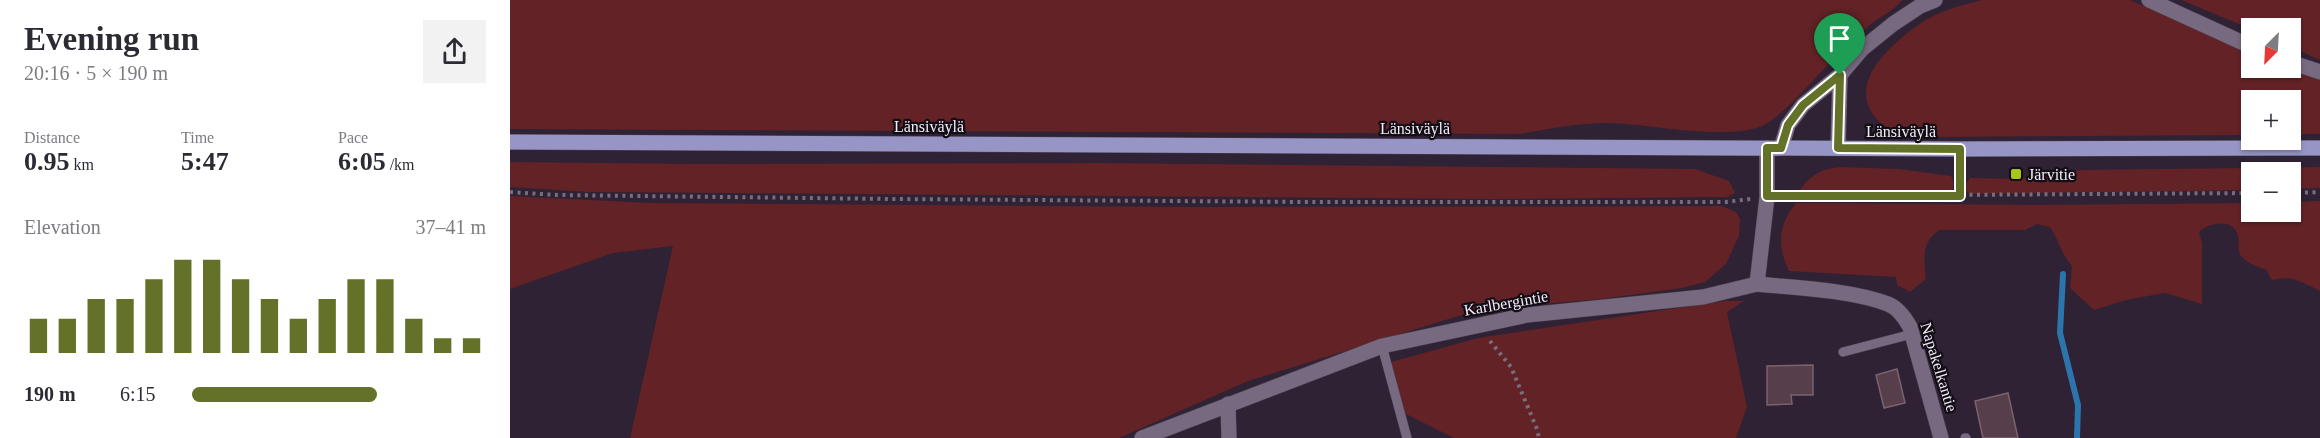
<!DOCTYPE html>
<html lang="en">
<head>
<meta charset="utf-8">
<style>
	:root { --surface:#fff; --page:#f2f2f3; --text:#2b2b33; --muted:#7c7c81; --accent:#637129 }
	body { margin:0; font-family:"Times New Roman",serif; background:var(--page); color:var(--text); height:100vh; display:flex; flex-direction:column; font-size:22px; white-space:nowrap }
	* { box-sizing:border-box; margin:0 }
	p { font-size:20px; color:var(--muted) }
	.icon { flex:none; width:33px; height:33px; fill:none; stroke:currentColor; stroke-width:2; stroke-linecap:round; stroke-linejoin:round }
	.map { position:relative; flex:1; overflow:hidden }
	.panel { display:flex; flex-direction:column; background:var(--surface); width:510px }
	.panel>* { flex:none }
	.needle { width:39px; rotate:204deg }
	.controls { position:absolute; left:1731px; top:18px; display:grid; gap:12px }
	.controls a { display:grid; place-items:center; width:60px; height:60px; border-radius:0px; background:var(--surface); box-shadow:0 2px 4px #0004; font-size:30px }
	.pin { position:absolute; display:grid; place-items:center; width:51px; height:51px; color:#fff; margin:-62px -26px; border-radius:50% 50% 50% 0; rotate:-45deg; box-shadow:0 0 6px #0007 }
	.pin .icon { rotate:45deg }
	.round { display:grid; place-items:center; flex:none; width:63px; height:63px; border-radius:0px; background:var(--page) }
	.overview { display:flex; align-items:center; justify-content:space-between; height:102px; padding:0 24px }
	h1 { font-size:33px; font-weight:700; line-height:45px }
	.metrics { display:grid; grid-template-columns:repeat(3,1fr); gap:9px; height:102px; padding:6px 24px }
	.metrics div { display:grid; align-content:center }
	.metrics b { font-size:26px; font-weight:700 }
	.metrics small { font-size:16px; font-weight:400 }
	.metrics p { font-size:16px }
	.chart { height:168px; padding:12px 24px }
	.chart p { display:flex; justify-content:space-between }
	.chart svg { width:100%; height:108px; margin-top:6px; stroke:var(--accent); stroke-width:6 }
	ul { padding:0 24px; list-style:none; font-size:20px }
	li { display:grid; grid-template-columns:96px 72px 1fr; align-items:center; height:45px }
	li i { height:15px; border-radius:8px; background:var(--accent) }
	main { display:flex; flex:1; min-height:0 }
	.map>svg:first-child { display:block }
	.green { fill:#632226 }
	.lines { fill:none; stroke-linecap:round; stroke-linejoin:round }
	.stream { stroke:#2c74ac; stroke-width:6 }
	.building { fill:#563f4a; stroke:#7b626e; stroke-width:1.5 }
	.lane-casing { stroke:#4b4151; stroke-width:10 }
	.street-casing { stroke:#4b4151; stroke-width:16 }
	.primary-casing { stroke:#4b4151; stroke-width:16 }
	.path { stroke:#786d7d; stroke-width:4; stroke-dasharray:3 4.5; stroke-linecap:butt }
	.lane { stroke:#77697f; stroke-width:9 }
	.street { stroke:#77697f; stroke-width:15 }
	.primary { stroke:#9695c6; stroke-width:15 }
	.route-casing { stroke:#fff; stroke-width:12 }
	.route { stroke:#637129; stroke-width:8 }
	.poi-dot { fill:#a8c71d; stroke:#130e16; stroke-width:2 }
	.labels { text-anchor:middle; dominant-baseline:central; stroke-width:4.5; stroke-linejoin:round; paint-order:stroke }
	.street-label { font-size:16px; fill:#f4ecf9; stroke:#130e16 }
	.poi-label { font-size:16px; fill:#f4ecf9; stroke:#130e16; text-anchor:start }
</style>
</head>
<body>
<main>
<section class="panel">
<div class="overview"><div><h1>Evening run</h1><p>20:16 · 5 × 190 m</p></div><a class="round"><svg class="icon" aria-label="share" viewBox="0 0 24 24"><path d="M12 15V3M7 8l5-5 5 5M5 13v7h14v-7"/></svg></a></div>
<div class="metrics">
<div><p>Distance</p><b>0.95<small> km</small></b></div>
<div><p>Time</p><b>5:47</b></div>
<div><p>Pace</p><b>6:05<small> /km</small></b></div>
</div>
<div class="chart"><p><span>Elevation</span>37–41 m</p>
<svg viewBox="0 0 160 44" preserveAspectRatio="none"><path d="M5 44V30M15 44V30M25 44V22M35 44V22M45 44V14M55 44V6M65 44V6M75 44V14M85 44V22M95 44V30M105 44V22M115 44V14M125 44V14M135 44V30M145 44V38M155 44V38"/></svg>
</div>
<ul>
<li><b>190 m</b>6:15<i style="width:63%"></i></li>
</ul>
</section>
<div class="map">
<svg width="1810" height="438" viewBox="0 0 1810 438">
	<rect width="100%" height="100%" fill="#2e2234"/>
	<path class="green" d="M 0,0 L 1392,0 C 1384,11 1371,16 1360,25 C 1349,35 1338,45 1327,56 C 1306,75 1278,112 1254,125 C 1220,142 1135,123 1096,123 C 1067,123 1038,129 1010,134 L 0,129 Z
		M 1472,0 L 1620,0 L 1741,51 L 1742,68 L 1780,68 L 1810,80 L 1810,134 L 1781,134 L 1780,100 L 1742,100 L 1741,135 L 1419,137 C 1410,136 1400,136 1391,133 C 1380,130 1368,123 1362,113 C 1341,80 1380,46 1404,28 C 1424,12 1448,6 1472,0 Z
		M 1671,0 L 1810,0 L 1810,60 L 1781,47 L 1780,28 L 1741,29 Z
		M 0,162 L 192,164 L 592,163 L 1185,169 L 1219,181 L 1225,193 L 1218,197 L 983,199 L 79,192 L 0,187 Z
		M 1329,167 L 1389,169 L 1441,176 L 1443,180 L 1443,191 L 1439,194 L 1295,194 L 1291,192 L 1291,188 C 1301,175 1312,169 1329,167 Z
		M 1810,167 L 1810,188 L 1781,189 L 1780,172 L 1742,172 L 1741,190 L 1460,194 L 1455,189 L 1455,185 L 1460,178 L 1508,179 L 1571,170 Z
		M 0,196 L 140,203 L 688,207 L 1212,206 L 1226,212 L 1230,219 L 1229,236 L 1216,264 L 1195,282 L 1172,288 L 1091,299 L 971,309 L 738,381 L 609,438 L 120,438 L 163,246 L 103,253 L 0,289 Z
		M 1810,201 L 1810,291 C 1797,284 1779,274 1764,280 L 1761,279 L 1757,270 C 1748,267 1738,264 1731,256 C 1726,249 1731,240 1727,233 C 1722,218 1697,223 1689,232 L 1692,243 L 1692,304 L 1655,293 L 1616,300 L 1584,310 L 1560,288 L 1562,266 C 1551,254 1549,240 1540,227 L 1527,224 L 1515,230 L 1429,230 C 1411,243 1414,259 1416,279 L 1400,292 L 1387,285 L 1386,277 L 1279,271 C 1267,246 1268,225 1286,203 L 1527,205 L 1741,203 L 1742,212 L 1780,212 L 1781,202 Z
		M 1214,301 L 1234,301 L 1217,312 L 1237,407 L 1226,438 L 944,438 L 890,411 L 881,362 L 968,338 Z"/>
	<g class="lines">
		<path class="stream" d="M 1553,274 L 1550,333 L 1568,405 L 1567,438"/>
	</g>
	<path class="building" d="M 1303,365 L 1303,395 L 1281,395 L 1282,404 L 1257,405 L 1257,366 Z
		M 1387,369 L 1395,403 L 1374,408 L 1366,375 Z
		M 1498,393 L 1508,438 L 1473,438 L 1465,401 Z"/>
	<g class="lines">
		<g class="lane-casing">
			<path id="lane" d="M 872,346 L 897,438
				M 1333,352 L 1402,334
				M 1455,438 L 1456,438"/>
		</g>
		<g class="street-casing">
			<path id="street" d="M 1639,0 L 1742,47
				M 1780,62 L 1810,72
				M 1271,148 L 1278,125 L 1293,105 L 1330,75 L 1352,49 L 1383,24 L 1410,6 L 1425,0
				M 1328,148 L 1330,75
				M 1247,284 C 1286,288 1342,290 1378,304 C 1388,308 1395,318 1400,327 L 1431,438
				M 718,404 L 719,438
				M 632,438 L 872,346 L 1017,315 L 1193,297 L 1247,284 L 1257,197 L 1257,148"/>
		</g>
		<g class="primary-casing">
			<path id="primary" d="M 0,142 L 1450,149 L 1810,148"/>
		</g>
		<path class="path" d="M 0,192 L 47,195 L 382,199 L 797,202 L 1216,202 L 1241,199
			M 1780,193 L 1810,192
			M 1272,196 L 1742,193
			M 1450,196 L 1450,164
			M 980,341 L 1001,367 L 1027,429 L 1029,438"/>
		<use href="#lane" class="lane"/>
		<use href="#street" class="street"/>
		<use href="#primary" class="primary"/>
	</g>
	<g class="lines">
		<g class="route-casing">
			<path id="route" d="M 1330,75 L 1328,148 L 1450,149 L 1450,196 L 1257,196 L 1257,148 L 1271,148 L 1278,125 L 1293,105 Z"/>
		</g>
		<use href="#route" class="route"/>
	</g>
	<rect class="poi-dot" x="1500" y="168" width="12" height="12" rx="3"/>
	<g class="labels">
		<g class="street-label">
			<text x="419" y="126">Länsiväylä</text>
			<text x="905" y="128">Länsiväylä</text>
			<text x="1391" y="131">Länsiväylä</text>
			<text transform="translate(996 303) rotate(-10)">Karlbergintie</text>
			<text transform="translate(1429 367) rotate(73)">Napakelkantie</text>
		</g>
		<g class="poi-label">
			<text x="1518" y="174">Järvitie</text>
		</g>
	</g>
</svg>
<div class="controls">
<a><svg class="needle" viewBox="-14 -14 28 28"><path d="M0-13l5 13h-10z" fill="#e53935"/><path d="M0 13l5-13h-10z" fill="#7c7c81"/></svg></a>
<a>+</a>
<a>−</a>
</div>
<div class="pin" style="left:1330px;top:75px;background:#1e9e55"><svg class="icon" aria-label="arrive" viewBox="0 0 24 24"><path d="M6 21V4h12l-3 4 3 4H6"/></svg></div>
</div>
</main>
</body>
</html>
